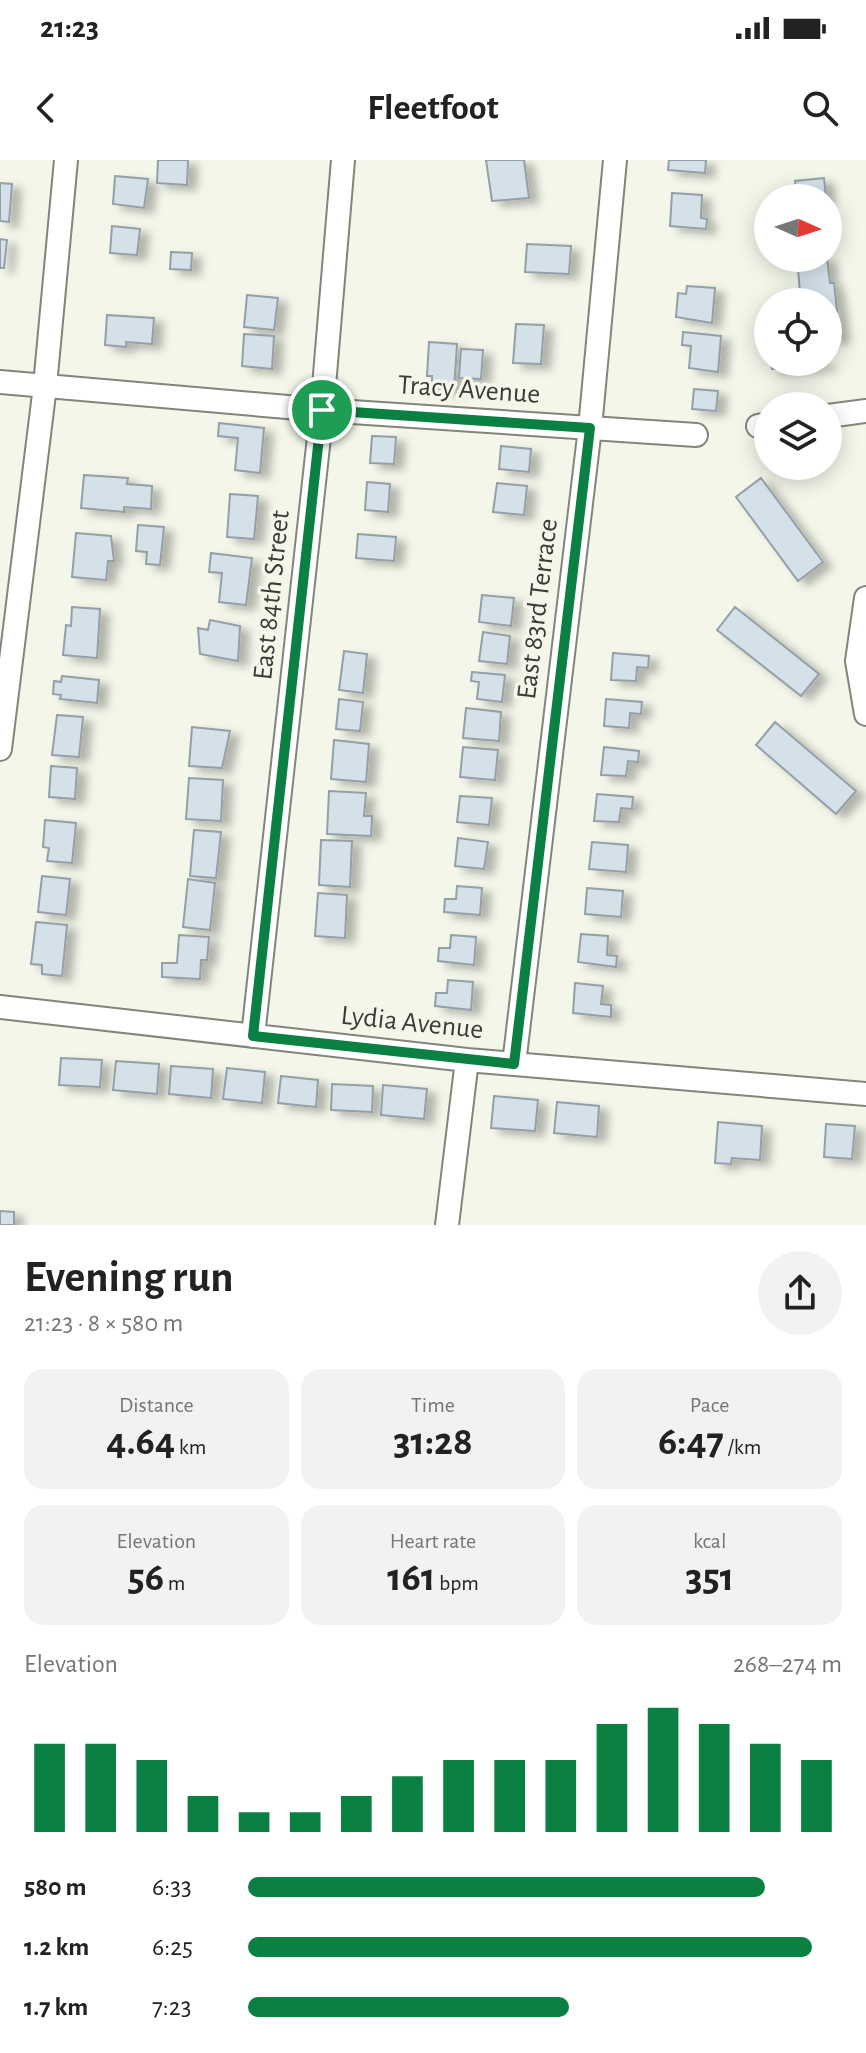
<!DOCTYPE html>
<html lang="en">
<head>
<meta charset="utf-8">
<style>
	:root { --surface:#fff; --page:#f2f2f2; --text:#222; --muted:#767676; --accent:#0b8043 }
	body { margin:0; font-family:"Alegreya Sans",sans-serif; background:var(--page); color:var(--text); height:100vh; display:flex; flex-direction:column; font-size:30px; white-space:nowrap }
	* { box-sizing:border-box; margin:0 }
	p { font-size:26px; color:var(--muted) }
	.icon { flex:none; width:44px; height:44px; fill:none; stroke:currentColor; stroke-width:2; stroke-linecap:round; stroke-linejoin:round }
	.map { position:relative; height:1065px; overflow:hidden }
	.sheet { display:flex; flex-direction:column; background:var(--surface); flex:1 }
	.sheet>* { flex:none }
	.needle { width:52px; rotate:93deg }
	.fabs { position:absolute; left:754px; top:24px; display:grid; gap:16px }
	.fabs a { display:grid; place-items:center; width:88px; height:88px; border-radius:50%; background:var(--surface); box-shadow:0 4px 20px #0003; font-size:40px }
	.pin { position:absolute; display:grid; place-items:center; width:68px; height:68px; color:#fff; margin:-34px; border:4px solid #fff; border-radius:50%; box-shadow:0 2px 8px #0007 }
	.round { display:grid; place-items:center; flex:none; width:84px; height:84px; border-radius:42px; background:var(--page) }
	.summary { display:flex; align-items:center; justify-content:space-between; height:136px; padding:0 24px }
	h1 { font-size:44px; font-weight:700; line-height:60px }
	.stats { display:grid; grid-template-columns:repeat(3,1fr); gap:12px; height:136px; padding:8px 24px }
	.stats div { display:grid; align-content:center; border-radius:20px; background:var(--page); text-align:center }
	.stats b { font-size:40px; font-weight:700 }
	.stats small { font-size:22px; font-weight:400 }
	.stats p { font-size:22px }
	.chart { height:224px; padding:16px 24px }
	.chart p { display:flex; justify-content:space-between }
	.chart svg { width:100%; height:144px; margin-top:8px; stroke:var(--accent); stroke-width:6 }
	ul { padding:0 24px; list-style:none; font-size:26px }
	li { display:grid; grid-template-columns:128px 96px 1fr; align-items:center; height:60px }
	li i { height:20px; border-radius:10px; background:var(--accent) }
	.status { display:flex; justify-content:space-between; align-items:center; height:56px; padding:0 40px; background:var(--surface); direction:ltr }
	.status svg { height:22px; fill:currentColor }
	header { display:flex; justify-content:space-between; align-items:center; height:104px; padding:0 24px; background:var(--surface); font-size:36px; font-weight:700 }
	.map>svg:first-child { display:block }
	.building { fill:#d5e1e9; stroke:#949fa7; stroke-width:2; filter:url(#shadow) }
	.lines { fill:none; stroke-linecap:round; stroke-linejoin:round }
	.minor-casing { stroke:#828579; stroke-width:26 }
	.minor { stroke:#fff; stroke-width:22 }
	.route-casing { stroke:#fff; stroke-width:16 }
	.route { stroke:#0b8043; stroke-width:10 }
	.labels { text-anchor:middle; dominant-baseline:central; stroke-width:7; stroke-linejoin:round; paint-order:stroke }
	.street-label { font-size:28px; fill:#3a3b36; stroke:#f3f6e9 }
</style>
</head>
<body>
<div class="status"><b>21:23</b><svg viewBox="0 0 49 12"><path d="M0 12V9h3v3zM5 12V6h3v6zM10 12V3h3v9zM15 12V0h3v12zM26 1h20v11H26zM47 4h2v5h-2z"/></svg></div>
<header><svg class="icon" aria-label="back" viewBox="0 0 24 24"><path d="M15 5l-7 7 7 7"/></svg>Fleetfoot<svg class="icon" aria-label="search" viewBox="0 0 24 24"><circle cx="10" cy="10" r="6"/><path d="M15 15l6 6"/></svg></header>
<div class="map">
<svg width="866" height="1065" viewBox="0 0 866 1065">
	<defs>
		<filter id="shadow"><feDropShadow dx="9" dy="5" stdDeviation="4" flood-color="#0004"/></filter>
	</defs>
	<rect width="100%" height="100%" fill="#f3f6e9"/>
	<path class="building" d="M 158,0 L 188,0 L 187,25 L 157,23 Z
		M 486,0 L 524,0 L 529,38 L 492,41 Z
		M 669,0 L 706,0 L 705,13 L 668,10 Z
		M 115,16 L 148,19 L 144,48 L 113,44 Z
		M 824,18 L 826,38 L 797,38 L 795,21 Z
		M 0,23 L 12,24 L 9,62 L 0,61 Z
		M 672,33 L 702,35 L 701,58 L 707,59 L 706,69 L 670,66 Z
		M 112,66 L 140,69 L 137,95 L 110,93 Z
		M 0,79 L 7,80 L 4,108 L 0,108 Z
		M 527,84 L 571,86 L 569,114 L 525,112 Z
		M 171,92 L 192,93 L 191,110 L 170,109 Z
		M 797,98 L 827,98 L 830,123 L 834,123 L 840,178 L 828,179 L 828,142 L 807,142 L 806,131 L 800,132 Z
		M 687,126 L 715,128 L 712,163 L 676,157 L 678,133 L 686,134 Z
		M 247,135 L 278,138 L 274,170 L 244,167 Z
		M 107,155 L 154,158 L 152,184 L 126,182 L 126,187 L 105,185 Z
		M 516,164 L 544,165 L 541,204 L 513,203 Z
		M 683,172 L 721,176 L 718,212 L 689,208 L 691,186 L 682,185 Z
		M 244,174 L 274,176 L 272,209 L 242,206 Z
		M 429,182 L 457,184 L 454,230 L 432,228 L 432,216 L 427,216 Z
		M 461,189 L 483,190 L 481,219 L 459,218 Z
		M 771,202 L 826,202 L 827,204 L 772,209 Z
		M 694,229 L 718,231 L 716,251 L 692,249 Z
		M 219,263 L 264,268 L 260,313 L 235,310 L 238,278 L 218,276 Z
		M 372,276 L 396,277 L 394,304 L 370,303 Z
		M 501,286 L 531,289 L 529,312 L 499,309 Z
		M 84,315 L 128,318 L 127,324 L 152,326 L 151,349 L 124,347 L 124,352 L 81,348 Z
		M 761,318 L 823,402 L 798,421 L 736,337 Z
		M 367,322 L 390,324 L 388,352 L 365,350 Z
		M 497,323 L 527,326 L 524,355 L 493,352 Z
		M 230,334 L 258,336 L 254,379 L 227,377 Z
		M 138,365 L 164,367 L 160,405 L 146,404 L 147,392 L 136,391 Z
		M 76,373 L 111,376 L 114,401 L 108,401 L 106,420 L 72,417 Z
		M 358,374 L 396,377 L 394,401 L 356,398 Z
		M 211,393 L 252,398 L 246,445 L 219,442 L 222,413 L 209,412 Z
		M 482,435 L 514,438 L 511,466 L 479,462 Z
		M 72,447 L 100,449 L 97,498 L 63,495 L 66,465 L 71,466 Z
		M 735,447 L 819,514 L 801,536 L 717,470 Z
		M 210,460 L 240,466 L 238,501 L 200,494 L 198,468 L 208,470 Z
		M 483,472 L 510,476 L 507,504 L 479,501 Z
		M 344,491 L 367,494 L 363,533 L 339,530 Z
		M 613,493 L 649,496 L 648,508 L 637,507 L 636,521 L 611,520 Z
		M 472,512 L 505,515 L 502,542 L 477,539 L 479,522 L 471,521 Z
		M 62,516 L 99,520 L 97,543 L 60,539 L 61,535 L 53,534 L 54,521 L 61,522 Z
		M 339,539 L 363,542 L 360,571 L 336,569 Z
		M 606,539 L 642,542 L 641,554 L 630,553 L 629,568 L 604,566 Z
		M 466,548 L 501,552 L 499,581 L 463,578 Z
		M 57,555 L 83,557 L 79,597 L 52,595 Z
		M 775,562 L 856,631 L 836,654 L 756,585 Z
		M 192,567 L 230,571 L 222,608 L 189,606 Z
		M 334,580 L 369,584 L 366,622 L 331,619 Z
		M 463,587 L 498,590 L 495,620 L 460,617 Z
		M 604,587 L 639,591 L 638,602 L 628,601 L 626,616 L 601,615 Z
		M 51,606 L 77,608 L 75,639 L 49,637 Z
		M 189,618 L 223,620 L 221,661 L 186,659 Z
		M 329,631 L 366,633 L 364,656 L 372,656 L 371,676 L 327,674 Z
		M 597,634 L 633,637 L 632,649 L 621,648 L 619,662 L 594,661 Z
		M 460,636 L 492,638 L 489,665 L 457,662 Z
		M 45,660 L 76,663 L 72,703 L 47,701 L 49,688 L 43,687 Z
		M 194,670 L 221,672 L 216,718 L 190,716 Z
		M 458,678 L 488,682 L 484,709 L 455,706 Z
		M 321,680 L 352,681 L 350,727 L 319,725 Z
		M 592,682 L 628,685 L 626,712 L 589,709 Z
		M 42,716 L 70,719 L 66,755 L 38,752 Z
		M 188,719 L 215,723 L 210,770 L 183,767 Z
		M 457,726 L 482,728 L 480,755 L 444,752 L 445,739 L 456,739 Z
		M 587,728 L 623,731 L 621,757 L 585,754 Z
		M 318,733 L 347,735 L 345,778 L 315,776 Z
		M 36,762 L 67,765 L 62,816 L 42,814 L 42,805 L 31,804 Z
		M 581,774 L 608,776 L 607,795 L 617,796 L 616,807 L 578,802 Z
		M 179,775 L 209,777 L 207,800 L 201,800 L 200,819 L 162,817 L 162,803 L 177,803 Z
		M 451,775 L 476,777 L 474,805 L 438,801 L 439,788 L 450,788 Z
		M 448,820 L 473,822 L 471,850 L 435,846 L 436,833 L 447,833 Z
		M 575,823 L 603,826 L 601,844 L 611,845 L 611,857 L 573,853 Z
		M 61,898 L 102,900 L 100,927 L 59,925 Z
		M 116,901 L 159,904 L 157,934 L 113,930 Z
		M 171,906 L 213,909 L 211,938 L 169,934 Z
		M 227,908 L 265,912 L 262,943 L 223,939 Z
		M 281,916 L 318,920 L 316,947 L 278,943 Z
		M 332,924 L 373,926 L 372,952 L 331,950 Z
		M 383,925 L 427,929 L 424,959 L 381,955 Z
		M 494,936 L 538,940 L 535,971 L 491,968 Z
		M 557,942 L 599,946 L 597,977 L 554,973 Z
		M 718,962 L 762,966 L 760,1000 L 732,998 L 731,1004 L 715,1003 Z
		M 826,964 L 855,966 L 852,999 L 824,997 Z
		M 0,1051 L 14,1052 L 14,1065 L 0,1065 Z"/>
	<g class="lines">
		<g class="minor-casing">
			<path id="minor" d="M 0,222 L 322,250 L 696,275
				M 828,256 L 866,251
				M 758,266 L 768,264
				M 866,438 L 857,501 L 866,554
				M 0,589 L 45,226 L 66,0
				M 0,847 L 467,900 L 866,934
				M 253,876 L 322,250 L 343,0
				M 514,904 L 590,268 L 615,0
				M 447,1065 L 467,900"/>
		</g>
		<use href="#minor" class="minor"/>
	</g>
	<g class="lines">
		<g class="route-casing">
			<path id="route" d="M 322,250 L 590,268 L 514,904 L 253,876 Z"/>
		</g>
		<use href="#route" class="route"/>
	</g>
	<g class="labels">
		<g class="street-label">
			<text transform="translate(469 230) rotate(4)">Tracy Avenue</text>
			<text transform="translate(272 435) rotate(-84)">East 84th Street</text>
			<text transform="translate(538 449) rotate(-83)">East 83rd Terrace</text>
			<text transform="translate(412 863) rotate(6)">Lydia Avenue</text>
		</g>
	</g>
</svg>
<div class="fabs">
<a><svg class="needle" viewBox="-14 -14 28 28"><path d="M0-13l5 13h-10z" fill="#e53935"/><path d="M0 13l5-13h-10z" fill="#767676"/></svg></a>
<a><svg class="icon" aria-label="locate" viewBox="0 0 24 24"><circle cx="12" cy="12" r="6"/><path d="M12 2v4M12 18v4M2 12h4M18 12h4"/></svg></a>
<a><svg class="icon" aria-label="layers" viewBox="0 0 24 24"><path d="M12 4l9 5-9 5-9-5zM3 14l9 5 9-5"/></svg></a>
</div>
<div class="pin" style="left:322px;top:250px;background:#1e9e55"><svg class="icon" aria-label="arrive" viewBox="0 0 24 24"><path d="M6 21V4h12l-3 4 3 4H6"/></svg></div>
</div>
<section class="sheet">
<div class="summary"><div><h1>Evening run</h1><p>21:23 · 8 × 580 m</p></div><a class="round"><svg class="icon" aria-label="share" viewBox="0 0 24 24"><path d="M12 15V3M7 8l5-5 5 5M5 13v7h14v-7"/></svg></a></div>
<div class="stats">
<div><p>Distance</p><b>4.64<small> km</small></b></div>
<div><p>Time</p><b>31:28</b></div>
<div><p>Pace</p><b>6:47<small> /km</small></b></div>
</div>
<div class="stats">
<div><p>Elevation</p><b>56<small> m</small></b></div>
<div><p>Heart rate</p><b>161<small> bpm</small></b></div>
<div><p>kcal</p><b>351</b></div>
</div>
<div class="chart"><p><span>Elevation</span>268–274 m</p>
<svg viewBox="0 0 160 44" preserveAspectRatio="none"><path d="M5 44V17M15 44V17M25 44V22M35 44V33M45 44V38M55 44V38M65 44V33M75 44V27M85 44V22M95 44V22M105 44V22M115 44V11M125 44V6M135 44V11M145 44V17M155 44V22"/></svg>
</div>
<ul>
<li><b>580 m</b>6:33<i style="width:87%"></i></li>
<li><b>1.2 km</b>6:25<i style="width:95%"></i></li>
<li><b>1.7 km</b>7:23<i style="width:54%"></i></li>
</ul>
</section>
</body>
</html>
